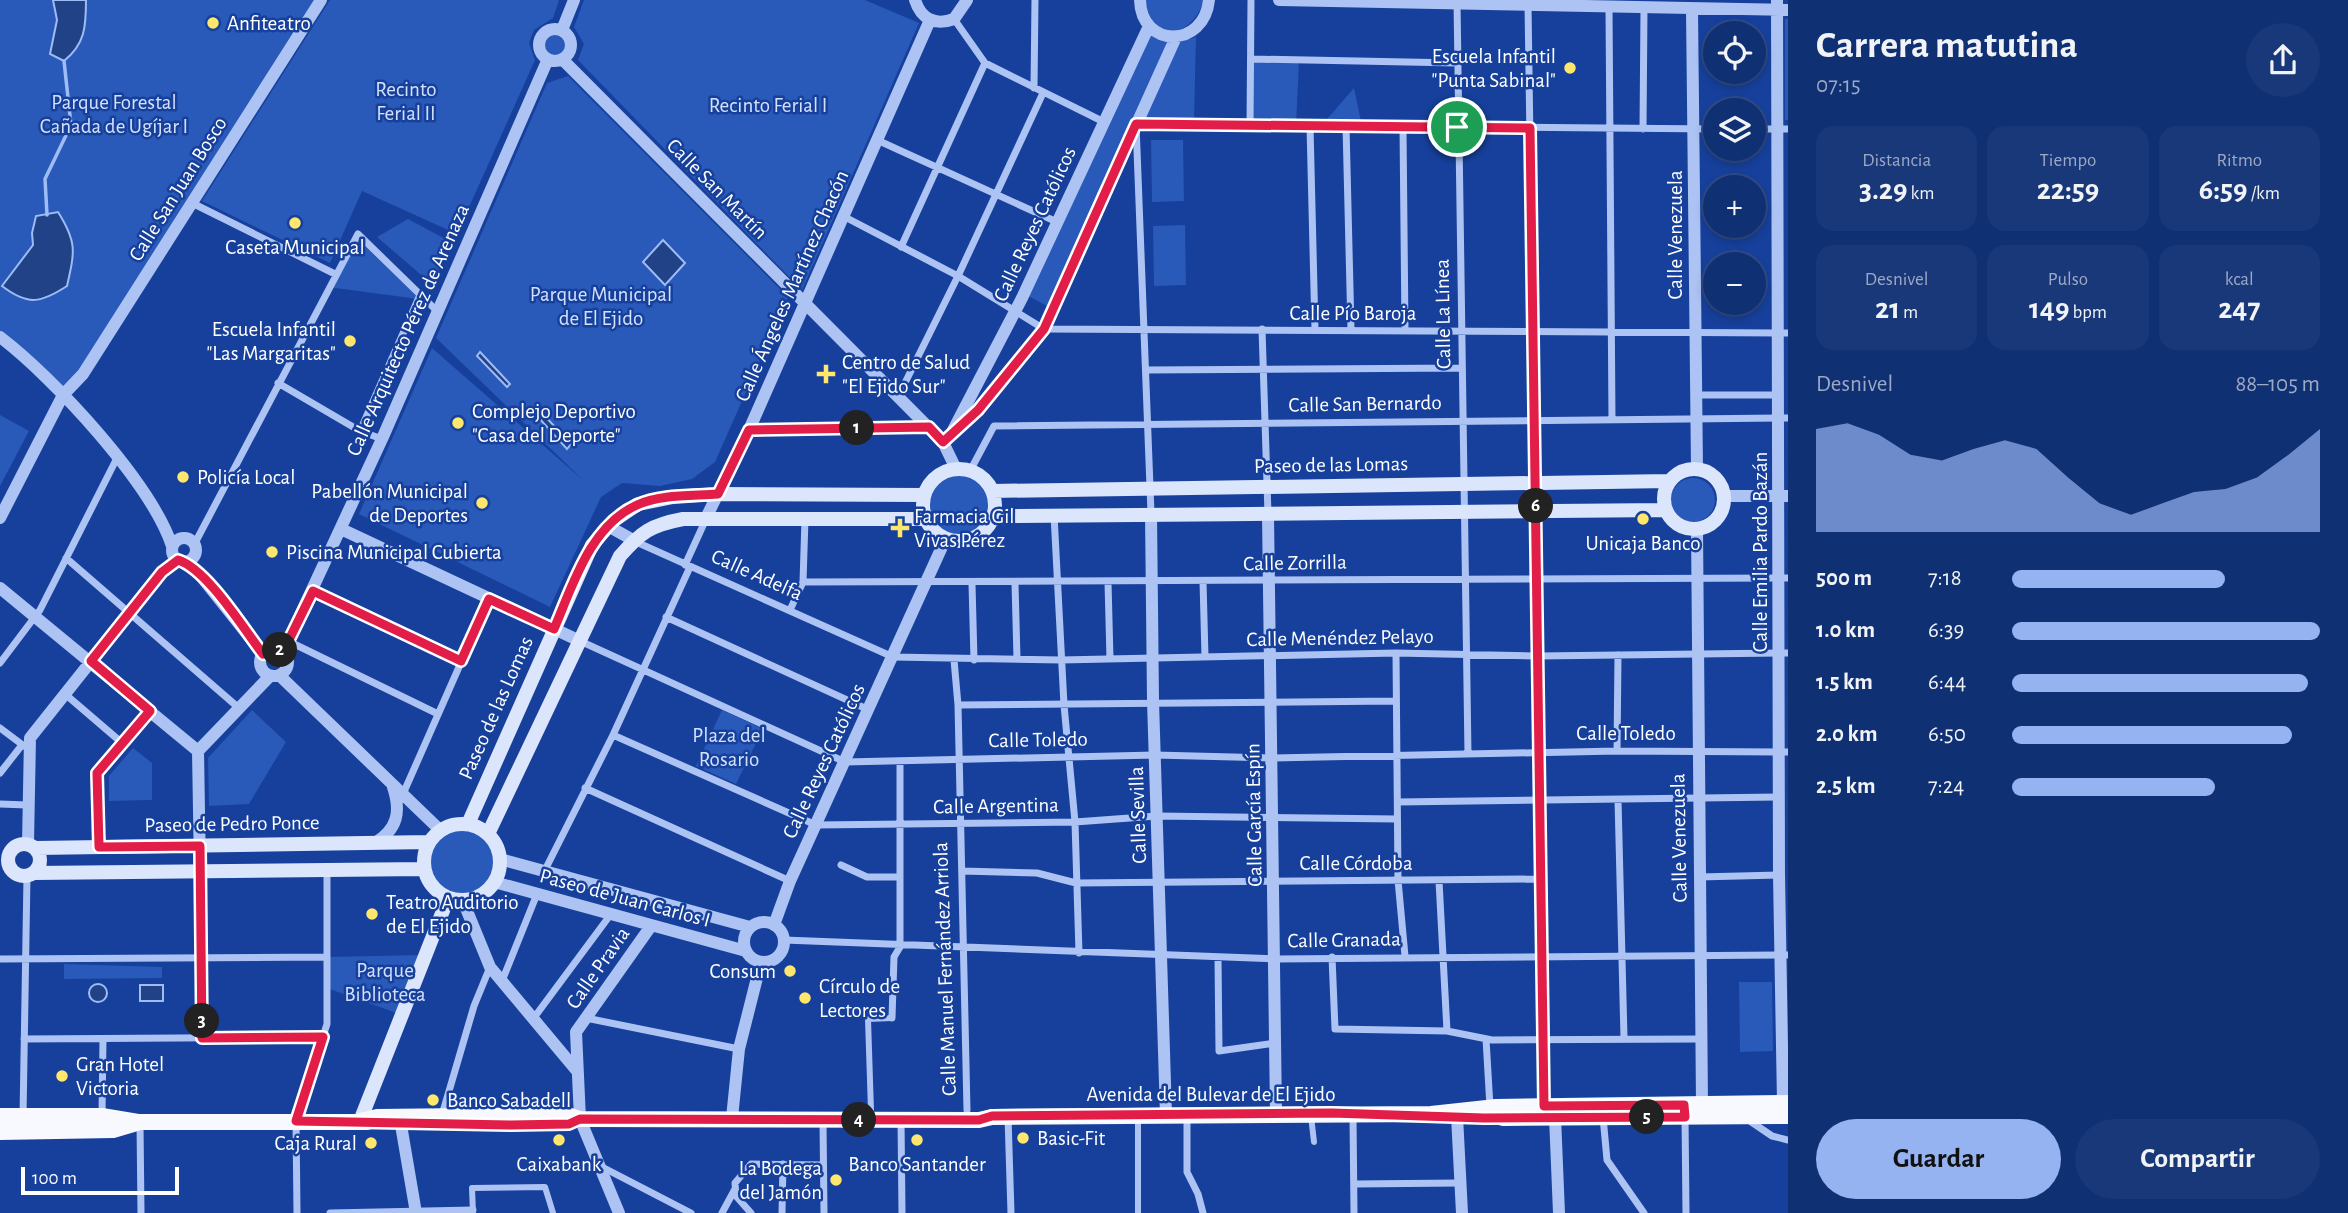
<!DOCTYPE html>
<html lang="es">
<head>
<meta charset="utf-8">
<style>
	:root { --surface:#103074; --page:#193879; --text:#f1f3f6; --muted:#9ca9c5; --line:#304b86; --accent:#95b2f1 }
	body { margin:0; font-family:"Alegreya Sans",sans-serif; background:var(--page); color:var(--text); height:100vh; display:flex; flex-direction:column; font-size:26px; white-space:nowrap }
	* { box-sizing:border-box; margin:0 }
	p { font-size:23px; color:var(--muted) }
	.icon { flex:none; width:38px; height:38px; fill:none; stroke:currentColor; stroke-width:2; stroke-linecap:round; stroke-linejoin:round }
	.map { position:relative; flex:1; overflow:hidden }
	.panel { display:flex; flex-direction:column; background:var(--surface); width:560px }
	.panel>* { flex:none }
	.fabs { position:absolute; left:1703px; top:21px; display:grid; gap:14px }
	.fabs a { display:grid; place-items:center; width:63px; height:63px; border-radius:50%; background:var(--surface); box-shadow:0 4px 10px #0003,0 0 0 2px var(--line); font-size:35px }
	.scale { position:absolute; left:21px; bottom:18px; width:158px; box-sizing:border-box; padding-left:7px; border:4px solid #fff; border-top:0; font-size:19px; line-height:24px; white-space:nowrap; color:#fff; -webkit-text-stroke:5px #16409b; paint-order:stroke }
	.pin { position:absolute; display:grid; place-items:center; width:60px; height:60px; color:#fff; margin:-30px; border:4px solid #fff; border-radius:50%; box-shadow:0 2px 7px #0007 }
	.km { position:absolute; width:35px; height:35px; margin:-18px; border-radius:50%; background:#222; color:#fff; font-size:19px; line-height:35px; text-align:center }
	.round { display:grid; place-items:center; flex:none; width:74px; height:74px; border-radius:37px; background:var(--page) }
	.headline { display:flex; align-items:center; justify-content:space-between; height:119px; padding:0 28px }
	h1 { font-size:38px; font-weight:600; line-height:52px }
	.metrics { display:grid; grid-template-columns:repeat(3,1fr); gap:10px; height:119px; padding:7px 28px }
	.metrics div { display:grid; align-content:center; border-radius:18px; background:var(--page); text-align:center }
	.metrics b { font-size:30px; font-weight:600 }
	.metrics small { font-size:19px; font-weight:400 }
	.metrics p { font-size:19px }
	.chart { height:196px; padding:14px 28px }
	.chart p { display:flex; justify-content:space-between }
	.chart svg { width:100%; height:126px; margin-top:7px; fill:var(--accent); opacity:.7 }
	.cta { display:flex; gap:14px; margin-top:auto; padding:14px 28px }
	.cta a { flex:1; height:80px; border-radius:42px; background:var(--accent); color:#111; font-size:28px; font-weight:600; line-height:80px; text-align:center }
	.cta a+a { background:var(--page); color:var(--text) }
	ul { padding:0 28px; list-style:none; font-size:23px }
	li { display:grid; grid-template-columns:112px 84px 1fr; align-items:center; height:52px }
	li i { height:18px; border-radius:9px; background:var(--accent) }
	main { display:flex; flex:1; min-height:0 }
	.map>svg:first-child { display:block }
	.green { fill:#2959b9 }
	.water { fill:#224287; stroke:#9ebcf5; stroke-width:2 }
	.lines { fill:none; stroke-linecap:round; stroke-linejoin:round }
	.stream { stroke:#9ebcf5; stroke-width:3.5 }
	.pedestrian { stroke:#acc3f3; stroke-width:6 }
	.minor { stroke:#acc3f3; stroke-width:7 }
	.tertiary { stroke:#acc3f3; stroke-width:12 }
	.secondary { stroke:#dbe5fc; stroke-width:14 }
	.primary { stroke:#f7f9ff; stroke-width:16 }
	.route-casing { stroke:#fff; stroke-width:14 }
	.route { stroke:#e11d48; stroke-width:9 }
	.poi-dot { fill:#ffe66d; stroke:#16409b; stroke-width:2.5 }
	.labels { text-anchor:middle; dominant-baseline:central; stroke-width:5; stroke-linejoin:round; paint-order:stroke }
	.poi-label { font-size:21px; fill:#fff; stroke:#16409b; text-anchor:start }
	.park-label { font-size:21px; fill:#d3e1fd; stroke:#16409b }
	.street-label { font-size:21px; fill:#fff; stroke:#16409b }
</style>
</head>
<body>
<main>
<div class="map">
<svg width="1788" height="1213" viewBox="0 0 1788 1213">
	<rect width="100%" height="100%" fill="#16409b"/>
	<path class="green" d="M 0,0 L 321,0 L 63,395 L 0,337 Z
		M 330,0 L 559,0 L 553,18 L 534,30 L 529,43 L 535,60 L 457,234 L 362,191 L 330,263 L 202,201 Z
		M 584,0 L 865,0 L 919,23 L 802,290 L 578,60 L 584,44 L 574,27 Z
		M 1145,0 L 1203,0 L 1203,3 C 1189,40 1153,42 1145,0 Z
		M 1785,19 L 1788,19 L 1788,120 L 1785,120 Z
		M539 45a16 16 0 1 1 32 0a16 16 0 1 1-32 0Z
		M 1150,35 L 1168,43 L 1049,307 L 1028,296 Z
		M 1196,37 L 1194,120 L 1144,119 L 1180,42 Z
		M 1251,59 L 1299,60 L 1296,126 L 1250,126 Z
		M 568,76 L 788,297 L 715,462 L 692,479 L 660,486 L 622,483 L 601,497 L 550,607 L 359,514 L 432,348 L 584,481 L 436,338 L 547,83 Z
		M 1354,88 L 1362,126 L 1321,126 Z
		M 1151,140 L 1183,140 L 1184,201 L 1152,202 Z
		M 408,219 L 451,242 L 433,285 L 377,237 Z
		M 1185,225 L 1186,285 L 1154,286 L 1153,226 Z
		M 358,234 L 420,295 L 418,299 L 328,287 Z
		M 0,415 L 29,431 L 0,486 Z
		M928 504a31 31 0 1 1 62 0a31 31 0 1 1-62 0Z
		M1671 500a22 22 0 1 1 44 0a22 22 0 1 1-44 0Z
		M 252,710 L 286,742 L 249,804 L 209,806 L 208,758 Z
		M 722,710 L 763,729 L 736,784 L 696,766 Z
		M 133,748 L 152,763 L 152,800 L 109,801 L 109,776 Z
		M428 862a33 33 0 1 1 66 0a33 33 0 1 1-66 0Z
		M 425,955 L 402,1015 L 327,988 L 327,957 Z
		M 64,964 L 162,967 L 162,978 L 64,979 Z
		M 1739,982 L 1772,982 L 1773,1051 L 1740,1052 Z"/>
	<path class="water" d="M 53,0 L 86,0 C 86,27 85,44 64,61 L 50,54 L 57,20 Z
		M 58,212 C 77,242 75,251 67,286 C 41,303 28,306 2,286 L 33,245 L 32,233 L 36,216 Z
		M 663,240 L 685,263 L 665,285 L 643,262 Z
		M 480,352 L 510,384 L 507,387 L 477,356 Z
		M 542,413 L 571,444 L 567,449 L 538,417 Z
		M89 993a9 9 0 1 1 18 0a9 9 0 1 1-18 0Z
		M 140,985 L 163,985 L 163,1001 L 140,1001 Z"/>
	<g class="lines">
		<path class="stream" d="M 47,215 L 45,179 L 71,125 L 64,61"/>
		<path class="pedestrian" d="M 871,1111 L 868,1019 L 892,1018
			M 1311,1116 L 1314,1142
			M 473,1213 L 472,1188 L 545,1187 L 553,1213
			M 1138,1213 L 1138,1117"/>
		<path class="minor" d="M 1457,1 L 1468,754
			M 1528,4 L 1544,1105
			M 1609,8 L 1612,420
			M 954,19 L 985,63 L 1104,122
			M 1251,59 L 1457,63
			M 1034,88 L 1035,0
			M 1250,126 L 1251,0
			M 1310,126 L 1315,330
			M 1346,126 L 1351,330
			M 1403,127 L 1405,330
			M 1643,129 L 1644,9
			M 1754,129 L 1788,129
			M 877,140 L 1057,222
			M 192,203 L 335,274
			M 843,216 L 958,276 L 1044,329 L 1788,333
			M 901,247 L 985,63
			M 1262,329 L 1268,514
			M 1146,370 L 1461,368
			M 278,383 L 360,431 L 382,439
			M 1696,395 L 1779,395
			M 898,397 L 958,276 L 1043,93
			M 749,430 L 928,427
			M 360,431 L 420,295
			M 970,471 L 994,426 L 1788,418
			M 1151,513 L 1136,124 L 1715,129
			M 1054,515 L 1064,705 L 1075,822 L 1079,953
			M 634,541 L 893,657 L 1061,660 L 1396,653 L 1538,656 L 1788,653
			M 195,543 L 358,234 L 437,311
			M 66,558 L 240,709
			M 685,565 L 706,519
			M 1203,581 L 1205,657
			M 803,582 L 1788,578
			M 1108,582 L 1110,659
			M 1015,583 L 1017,659
			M 972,584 L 974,660
			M 313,591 L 461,661
			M 790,610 L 803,582 L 805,519
			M 666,617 L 869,710
			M 580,641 L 845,762 L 1155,755 L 1273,758 L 1617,751 L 1788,752
			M 290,642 L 438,714
			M 1396,653 L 1398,880 L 1405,956
			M 954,660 L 958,705 L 967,1110
			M 0,663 L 40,610 L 117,458
			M 65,694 L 121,742
			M 958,705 L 1396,701
			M 0,728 L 24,746
			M 613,735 L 816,825 L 1075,822 L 1157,816 L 1397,819
			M 1617,751 L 1618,655
			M 0,773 L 22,745
			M 585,788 L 790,881
			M 403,794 L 489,599
			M 1618,800 L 1624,1038
			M 1398,802 L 1779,797
			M 0,804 L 27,805
			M 99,846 L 97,773 L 150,711
			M 841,865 L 867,877 L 900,877
			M 545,870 L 613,735 L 690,567
			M 200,871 L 202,1038
			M 962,871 L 1037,873 L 1076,883 L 1540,879
			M 1699,877 L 1779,875
			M 1439,881 L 1447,1031
			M 784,940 L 1276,959 L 1788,955
			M 900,947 L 900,762
			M 1332,957 L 1335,1029 L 1447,1031 L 1492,1040 L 1701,1039
			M 1218,958 L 1219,1051 L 1276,1043
			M 0,959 L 327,957
			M 502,981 L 537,894
			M 586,1018 L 739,1049
			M 892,1018 L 894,957 L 900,947
			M 533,1019 L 611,914
			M 24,1039 L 322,1037
			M 1486,1039 L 1490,1107
			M 102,1115 L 103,1039
			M 442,1115 L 474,1006 L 490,967
			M 1187,1115 L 1187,1172 L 1198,1194 L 1203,1213
			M 1353,1116 L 1354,1213
			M 1685,1116 L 1686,1213
			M 23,1117 L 27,876
			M 1008,1117 L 1011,1213
			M 1603,1117 L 1607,1160 L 1644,1213
			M 1747,1119 L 1772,1136 L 1788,1140
			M 901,1120 L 902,1213
			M 823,1121 L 824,1213
			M 140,1123 L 141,1213
			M 602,1167 L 691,1213
			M 1354,1184 L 1460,1183
			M 297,1213 L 296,1121 L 327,1024 L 327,870
			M 330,1213 L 473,1210
			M 722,1213 L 735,1189
			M 751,1213 L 736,1196 L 735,1183 L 751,1164 L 823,1165
			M 782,1213 L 783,1164"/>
		<path class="tertiary" d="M 915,0 C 921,19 935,26 954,19 L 967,0
			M 1140,0 C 1141,48 1204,49 1209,0
			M 1279,0 L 1788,10
			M 1777,0 L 1779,875 L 1783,1103
			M 1692,10 L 1697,469
			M539 45a16 16 0 1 1 32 0a16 16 0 1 1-32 0Z
			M 562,30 L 574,0
			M 562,59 L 943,442 L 956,469
			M 0,337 C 54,378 151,483 172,546
			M 956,430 L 978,410 L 1044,329 L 1176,37
			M 943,442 L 950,436 L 1022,298 L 1149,26
			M 1724,496 L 1787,496
			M 1151,513 L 1153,701 L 1166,1115
			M 1268,515 L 1276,1114
			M 0,518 L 63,395 L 83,374 L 321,0
			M 706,518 L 749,430 L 930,20
			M 608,526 L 633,540
			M 341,529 L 580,641
			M 1697,529 L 1702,1105
			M172 550a12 12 0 1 1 24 0a12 12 0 1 1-24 0Z
			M 186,562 L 200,575 L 263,654
			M 0,588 L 198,751
			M260 662a14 14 0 1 1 28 0a14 14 0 1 1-28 0Z
			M 283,652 L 382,439 L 548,59
			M 279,675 L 440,830
			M 375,843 C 398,829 401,811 393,787
			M 28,844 L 30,738 L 162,572 L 178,560
			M 500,859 L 750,927
			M 200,871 L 198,751 L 270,676
			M 494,882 L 746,951
			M 463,901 L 490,967 L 577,1071
			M744 942a20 20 0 1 1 40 0a20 20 0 1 1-40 0Z
			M 774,925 L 790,881 L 946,538
			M 1457,1116 L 1462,1213
			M 1555,1117 L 1559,1213
			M 732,1118 L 739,1049 L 761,962
			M 401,1125 L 416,1213
			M 619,1213 L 580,1119 L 576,1032 L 651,926"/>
		<path class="secondary" d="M1664 499a30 30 0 1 1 60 0a30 30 0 1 1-60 0Z
			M923 505a36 36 0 1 1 72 0a36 36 0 1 1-72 0Z
			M 992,491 L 1670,481
			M 992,519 L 1009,516 C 1228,514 1447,513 1666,510
			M424 862a38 38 0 1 1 76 0a38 38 0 1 1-76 0Z
			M 468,824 L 592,545 L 613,521 L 638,504 L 673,497 L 718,494 L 924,495
			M 488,834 L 620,556 C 641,532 651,525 683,519 L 926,519
			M8 860a16 16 0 1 1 32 0a16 16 0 1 1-32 0Z
			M 36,848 L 429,842
			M 34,873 L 424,869
			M 360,1121 L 448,898"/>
		<path class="primary" d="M 0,1116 L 102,1116 L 138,1122
			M 1503,1118 L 1788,1116
			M 360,1121 L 377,1117 L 568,1115 L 580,1119 L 979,1120 L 992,1117 L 1431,1114 L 1496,1107 L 1788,1103
			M 0,1132 L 113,1130 L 140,1122 L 367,1122"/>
	</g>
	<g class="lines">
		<g class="route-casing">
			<path id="route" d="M 1136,124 L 1530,128 L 1544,1106 L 1684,1105 L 1685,1117 L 1484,1118 L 1332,1113 L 992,1116 L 979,1120 L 580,1119 L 569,1124 L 511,1125 L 296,1121 L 323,1037 L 202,1038 L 200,846 L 99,847 L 97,773 L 150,711 L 91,661 L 162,572 L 178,560 C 207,569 243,628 263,654 L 271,649 L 283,652 L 313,591 L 461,661 L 489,599 L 554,629 C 573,585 590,526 637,505 C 660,494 693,496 718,494 L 749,430 L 929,427 L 943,442 L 978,410 L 1044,329 Z"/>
		</g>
		<use href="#route" class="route"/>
	</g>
	<g class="poi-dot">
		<circle cx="213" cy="23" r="7"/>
		<circle cx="1570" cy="68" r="7"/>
		<circle cx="295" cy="223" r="7"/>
		<circle cx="350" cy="341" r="7"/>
		<path d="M822.5 363.5h7v7h7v7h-7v7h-7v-7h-7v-7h7z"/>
		<circle cx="458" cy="423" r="7"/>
		<circle cx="183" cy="477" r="7"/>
		<circle cx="482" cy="503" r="7"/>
		<circle cx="1643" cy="519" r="7"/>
		<path d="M896.5 517.5h7v7h7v7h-7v7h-7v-7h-7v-7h7z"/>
		<circle cx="272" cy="552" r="7"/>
		<circle cx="372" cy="914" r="7"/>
		<circle cx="790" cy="971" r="7"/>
		<circle cx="805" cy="998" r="7"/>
		<circle cx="62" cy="1076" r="7"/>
		<circle cx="433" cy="1100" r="7"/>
		<circle cx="1023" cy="1138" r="7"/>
		<circle cx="559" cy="1140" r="7"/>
		<circle cx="917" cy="1140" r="7"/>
		<circle cx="371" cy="1143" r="7"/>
		<circle cx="836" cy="1180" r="7"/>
	</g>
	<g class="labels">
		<g class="poi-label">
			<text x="227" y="23">Anfiteatro</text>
			<text x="1556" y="56" text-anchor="end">Escuela Infantil<tspan x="1556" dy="24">"Punta Sabinal"</tspan></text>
			<text x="295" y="247" text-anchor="middle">Caseta Municipal</text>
			<text x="336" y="329" text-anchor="end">Escuela Infantil<tspan x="336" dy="24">"Las Margaritas"</tspan></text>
			<text x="842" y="362">Centro de Salud<tspan x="842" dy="24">"El Ejido Sur"</tspan></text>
			<text x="472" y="411">Complejo Deportivo<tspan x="472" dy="24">"Casa del Deporte"</tspan></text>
			<text x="197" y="477">Policía Local</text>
			<text x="468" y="491" text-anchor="end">Pabellón Municipal<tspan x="468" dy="24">de Deportes</tspan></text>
			<text x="914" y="516">Farmacia Gil<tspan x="914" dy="24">Vivas Pérez</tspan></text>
			<text x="1643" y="543" text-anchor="middle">Unicaja Banco</text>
			<text x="286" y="552">Piscina Municipal Cubierta</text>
			<text x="386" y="902">Teatro Auditorio<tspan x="386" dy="24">de El Ejido</tspan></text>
			<text x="776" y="971" text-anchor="end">Consum</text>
			<text x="819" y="986">Círculo de<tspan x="819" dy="24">Lectores</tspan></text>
			<text x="76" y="1064">Gran Hotel<tspan x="76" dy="24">Victoria</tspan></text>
			<text x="447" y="1100">Banco Sabadell</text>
			<text x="1037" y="1138">Basic-Fit</text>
			<text x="357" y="1143" text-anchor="end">Caja Rural</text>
			<text x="559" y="1164" text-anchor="middle">Caixabank</text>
			<text x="917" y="1164" text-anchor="middle">Banco Santander</text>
			<text x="822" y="1168" text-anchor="end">La Bodega<tspan x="822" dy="24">del Jamón</tspan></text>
		</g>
		<g class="park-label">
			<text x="406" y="89">Recinto<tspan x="406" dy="24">Ferial II</tspan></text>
			<text x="114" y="102">Parque Forestal<tspan x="114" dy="24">Cañada de Ugíjar I</tspan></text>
			<text x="768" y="105">Recinto Ferial I</text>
			<text x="601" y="294">Parque Municipal<tspan x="601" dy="24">de El Ejido</tspan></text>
			<text x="729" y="735">Plaza del<tspan x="729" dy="24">Rosario</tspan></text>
			<text x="385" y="970">Parque<tspan x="385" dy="24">Biblioteca</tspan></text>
		</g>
		<g class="street-label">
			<text transform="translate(178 189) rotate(-58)">Calle San Juan Bosco</text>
			<text transform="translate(717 189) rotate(45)">Calle San Martín</text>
			<text transform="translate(1035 224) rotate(-65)">Calle Reyes Católicos</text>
			<text transform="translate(1675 235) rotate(-90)">Calle Venezuela</text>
			<text transform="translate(792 286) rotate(-66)">Calle Ángeles Martínez Chacón</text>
			<text x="1353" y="313">Calle Pío Baroja</text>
			<text transform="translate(1443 314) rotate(-91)">Calle La Línea</text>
			<text transform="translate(408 330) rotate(-66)">Calle Arquitecto Pérez de Arenaza</text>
			<text transform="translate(1365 404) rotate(-1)">Calle San Bernardo</text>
			<text transform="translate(1331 465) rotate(-1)">Paseo de las Lomas</text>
			<text transform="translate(1760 552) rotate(-90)">Calle Emilia Pardo Bazán</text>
			<text transform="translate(1295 563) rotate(-1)">Calle Zorrilla</text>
			<text transform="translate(757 575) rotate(24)">Calle Adelfa</text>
			<text transform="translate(1340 638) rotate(-1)">Calle Menéndez Pelayo</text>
			<text transform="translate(496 708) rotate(-66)">Paseo de las Lomas</text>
			<text x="1626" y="733">Calle Toledo</text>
			<text transform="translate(1038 740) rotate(-1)">Calle Toledo</text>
			<text transform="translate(824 761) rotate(-65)">Calle Reyes Católicos</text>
			<text transform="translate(996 806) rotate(-1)">Calle Argentina</text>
			<text transform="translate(1138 815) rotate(-92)">Calle Sevilla</text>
			<text transform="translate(1254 815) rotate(-91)">Calle García Espín</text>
			<text transform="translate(232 824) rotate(-1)">Paseo de Pedro Ponce</text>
			<text transform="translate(1679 838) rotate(-91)">Calle Venezuela</text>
			<text x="1356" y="863">Calle Córdoba</text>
			<text transform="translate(625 898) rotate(15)">Paseo de Juan Carlos I</text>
			<text transform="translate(1344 940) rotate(-1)">Calle Granada</text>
			<text transform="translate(598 968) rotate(-55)">Calle Pravia</text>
			<text transform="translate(945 969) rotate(-92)">Calle Manuel Fernández Arriola</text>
			<text x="1211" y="1094">Avenida del Bulevar de El Ejido</text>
		</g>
	</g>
</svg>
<div class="fabs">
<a><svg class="icon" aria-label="locate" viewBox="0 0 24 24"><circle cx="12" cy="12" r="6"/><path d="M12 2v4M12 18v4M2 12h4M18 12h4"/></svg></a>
<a><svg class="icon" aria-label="layers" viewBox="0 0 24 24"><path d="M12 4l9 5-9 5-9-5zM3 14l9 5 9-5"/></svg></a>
<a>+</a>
<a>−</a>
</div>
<div class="scale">100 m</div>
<div class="pin" style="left:1457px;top:127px;background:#1e9e55"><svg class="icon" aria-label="arrive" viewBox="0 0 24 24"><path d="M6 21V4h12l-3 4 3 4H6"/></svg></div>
<b class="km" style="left:857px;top:428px">1</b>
<b class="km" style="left:280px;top:650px">2</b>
<b class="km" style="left:202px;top:1021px">3</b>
<b class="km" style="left:859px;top:1120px">4</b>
<b class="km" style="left:1647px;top:1117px">5</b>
<b class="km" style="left:1536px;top:506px">6</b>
</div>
<section class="panel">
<div class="headline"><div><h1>Carrera matutina</h1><p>07:15</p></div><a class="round"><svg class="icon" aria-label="share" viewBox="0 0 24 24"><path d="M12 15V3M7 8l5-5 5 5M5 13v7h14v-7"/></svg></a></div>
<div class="metrics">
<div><p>Distancia</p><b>3.29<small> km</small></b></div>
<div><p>Tiempo</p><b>22:59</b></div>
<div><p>Ritmo</p><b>6:59<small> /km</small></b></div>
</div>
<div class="metrics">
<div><p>Desnivel</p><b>21<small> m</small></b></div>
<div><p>Pulso</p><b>149<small> bpm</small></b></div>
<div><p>kcal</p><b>247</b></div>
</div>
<div class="chart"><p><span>Desnivel</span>88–105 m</p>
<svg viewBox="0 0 160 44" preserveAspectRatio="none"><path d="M0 44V8L10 6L20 10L30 17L40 19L50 15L60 12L70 15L80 25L90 34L100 38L110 34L120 30L130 29L140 25L150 17L160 8V44z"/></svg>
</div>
<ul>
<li><b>500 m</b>7:18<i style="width:69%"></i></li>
<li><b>1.0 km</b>6:39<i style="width:100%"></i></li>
<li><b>1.5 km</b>6:44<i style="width:96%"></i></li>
<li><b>2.0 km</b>6:50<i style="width:91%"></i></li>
<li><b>2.5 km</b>7:24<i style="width:66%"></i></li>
</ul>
<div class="cta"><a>Guardar</a><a>Compartir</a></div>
</section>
</main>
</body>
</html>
